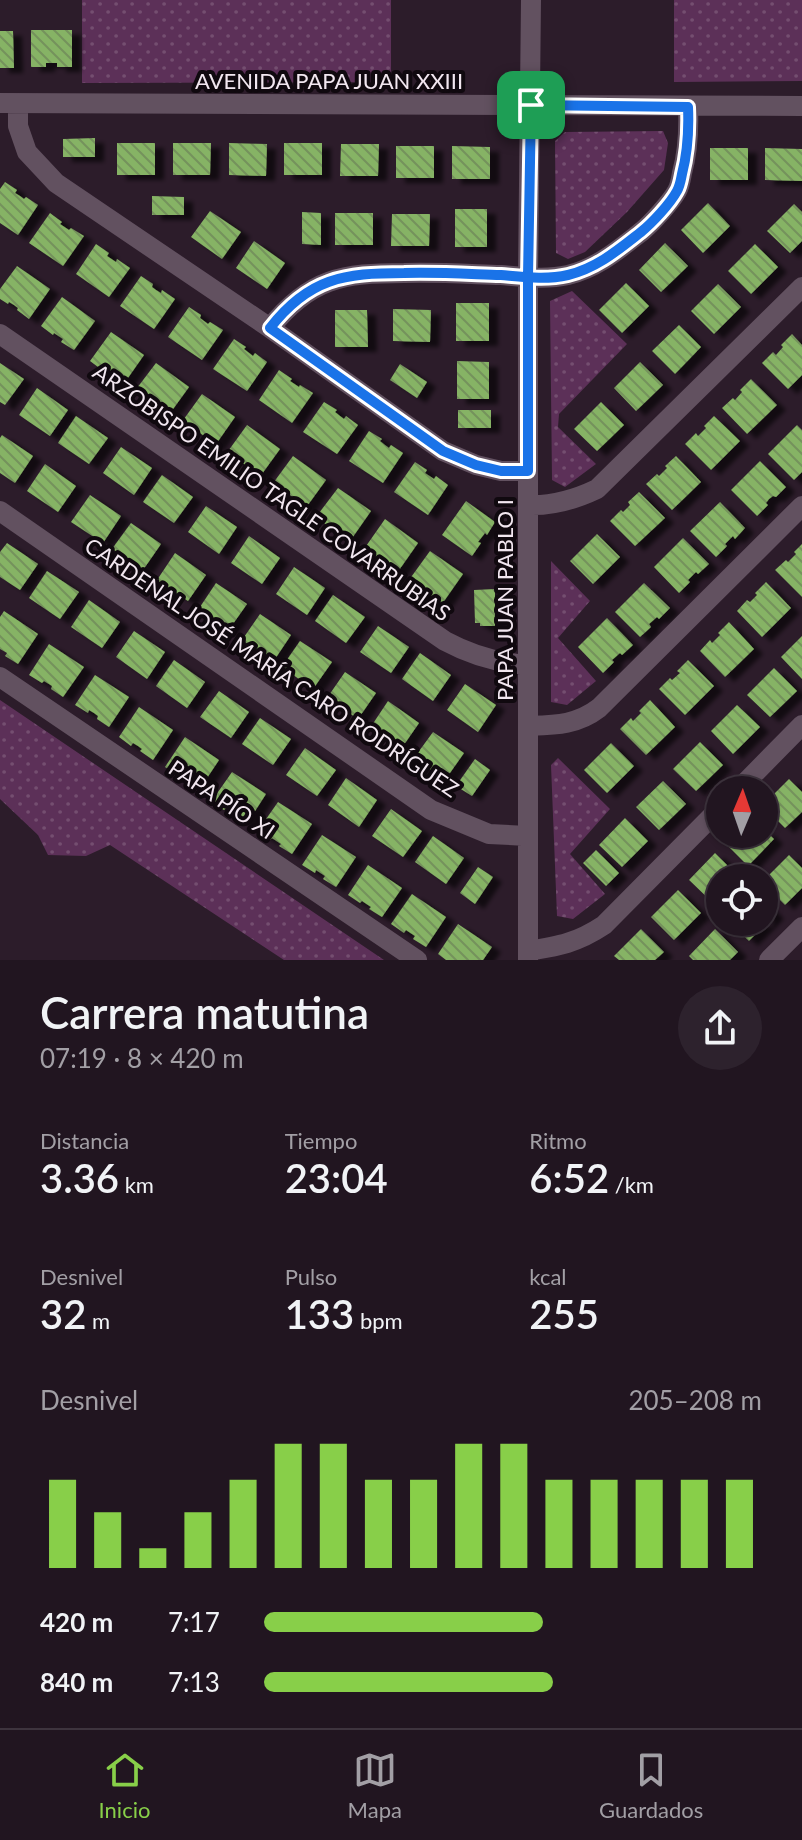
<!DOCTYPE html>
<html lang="es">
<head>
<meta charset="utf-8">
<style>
	:root { --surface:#211520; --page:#2d222d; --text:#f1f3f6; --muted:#a29fa5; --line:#3e343e; --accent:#88cf49 }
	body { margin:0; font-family:Lato,sans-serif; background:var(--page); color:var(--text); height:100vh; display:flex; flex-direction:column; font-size:30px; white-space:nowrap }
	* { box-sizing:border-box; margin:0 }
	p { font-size:26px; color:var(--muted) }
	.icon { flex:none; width:44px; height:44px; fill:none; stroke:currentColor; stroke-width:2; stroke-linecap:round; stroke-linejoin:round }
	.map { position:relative; height:960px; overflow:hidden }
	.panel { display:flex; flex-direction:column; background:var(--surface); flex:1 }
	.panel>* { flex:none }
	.needle { width:52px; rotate:2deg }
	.controls { position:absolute; left:706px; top:776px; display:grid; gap:16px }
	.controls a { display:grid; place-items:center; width:72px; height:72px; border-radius:50%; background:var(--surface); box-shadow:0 2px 6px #0004,0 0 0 2px var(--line); font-size:40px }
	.pin { position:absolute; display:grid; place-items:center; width:68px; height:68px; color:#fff; margin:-34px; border-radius:16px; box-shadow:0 4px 12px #0006 }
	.round { display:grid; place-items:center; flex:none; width:84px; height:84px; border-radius:42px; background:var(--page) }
	.overview { display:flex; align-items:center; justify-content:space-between; height:136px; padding:0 40px }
	h1 { font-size:44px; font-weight:600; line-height:60px }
	.metrics { display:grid; grid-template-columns:repeat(3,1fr); gap:12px; height:136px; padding:8px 40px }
	.metrics div { display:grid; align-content:center }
	.metrics b { font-size:40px; font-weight:600 }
	.metrics small { font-size:22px; font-weight:400 }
	.metrics p { font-size:22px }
	.chart { height:224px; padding:16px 40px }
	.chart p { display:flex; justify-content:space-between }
	.chart svg { width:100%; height:144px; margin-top:8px; stroke:var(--accent); stroke-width:6 }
	ul { padding:0 40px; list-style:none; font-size:26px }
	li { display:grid; grid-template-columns:128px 96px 1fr; align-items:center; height:60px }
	li i { height:20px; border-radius:10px; background:var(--accent) }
	.dock { display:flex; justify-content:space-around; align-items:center; height:112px; border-top:2px solid var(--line); background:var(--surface); font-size:22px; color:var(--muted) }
	.dock a { display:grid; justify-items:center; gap:4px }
	.dock .on { color:var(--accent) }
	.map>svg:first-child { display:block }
	.grass { fill:url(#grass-dots) }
	.building { fill:url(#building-back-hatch); filter:url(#shadow) }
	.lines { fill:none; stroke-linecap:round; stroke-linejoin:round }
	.minor { stroke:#625160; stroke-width:20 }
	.route-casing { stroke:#fff; stroke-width:16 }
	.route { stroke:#1a73e8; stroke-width:10 }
	.labels { text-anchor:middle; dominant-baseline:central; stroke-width:8; stroke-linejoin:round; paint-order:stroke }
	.street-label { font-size:22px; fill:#f2e7f0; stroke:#10090f }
</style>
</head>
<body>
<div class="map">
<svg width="802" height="960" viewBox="0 0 802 960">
	<defs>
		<pattern id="grass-dots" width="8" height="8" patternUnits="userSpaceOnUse" patternTransform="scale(2)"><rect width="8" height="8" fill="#5c3058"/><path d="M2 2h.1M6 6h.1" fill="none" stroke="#744e70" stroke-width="1.8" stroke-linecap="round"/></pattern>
		<pattern id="building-back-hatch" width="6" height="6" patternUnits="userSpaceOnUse" patternTransform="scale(2)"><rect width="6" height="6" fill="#86b365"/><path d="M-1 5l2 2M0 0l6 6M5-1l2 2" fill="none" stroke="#74925c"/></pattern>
		<filter id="shadow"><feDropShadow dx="9" dy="5" stdDeviation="2" flood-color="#0009"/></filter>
	</defs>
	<rect width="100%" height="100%" fill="#2c1c2a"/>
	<path class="grass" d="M 82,0 L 391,0 L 391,82 L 82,83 Z
		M 674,0 L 802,0 L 802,81 L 674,82 Z
		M 663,131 L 668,143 L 664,170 L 627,212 L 585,252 L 568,259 L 556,253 L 555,141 L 565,132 Z
		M 572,291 L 627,344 L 559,414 L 558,427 L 596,464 L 565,487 L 552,480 L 550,301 Z
		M 551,561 L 590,601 L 558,638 L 596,681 L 567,705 L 551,702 Z
		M 0,700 L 384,960 L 284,960 L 110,845 L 86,856 L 48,855 L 38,835 L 0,799 Z
		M 558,758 L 610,809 L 570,854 L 605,894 L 573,919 L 557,916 L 551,765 Z"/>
	<path class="building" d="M 31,30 L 72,30 L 72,67 L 57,67 L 57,63 L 46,63 L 46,67 L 31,67 Z
		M 0,31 L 13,31 L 14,68 L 0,68 Z
		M 95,138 L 95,157 L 63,157 L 63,139 Z
		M 117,143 L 155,143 L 155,175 L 117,175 Z
		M 173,143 L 211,143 L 210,175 L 173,175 Z
		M 229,143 L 267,144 L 266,176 L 229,175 Z
		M 284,143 L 322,143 L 322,175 L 284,175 Z
		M 341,144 L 379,144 L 378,176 L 340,176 Z
		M 396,146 L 434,146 L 434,178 L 396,178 Z
		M 452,146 L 490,147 L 490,179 L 452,179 Z
		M 710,148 L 748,148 L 748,180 L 710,180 Z
		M 765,148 L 802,149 L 802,181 L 765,180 Z
		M 5,182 L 17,190 L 15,193 L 20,196 L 24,199 L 26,197 L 38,205 L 18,235 L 0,223 L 0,189 Z
		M 152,196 L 184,197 L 184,215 L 152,215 Z
		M 708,203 L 730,226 L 703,253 L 681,230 Z
		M 794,204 L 802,212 L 802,241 L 790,253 L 767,231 Z
		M 455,209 L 487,209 L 487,247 L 455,247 Z
		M 210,211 L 241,232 L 222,259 L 191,237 Z
		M 302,212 L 321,213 L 321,245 L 302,244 Z
		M 50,213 L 62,222 L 60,224 L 69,230 L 71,228 L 84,236 L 63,266 L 29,243 Z
		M 335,213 L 373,213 L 373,245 L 335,245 Z
		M 392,214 L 430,214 L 429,246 L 391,246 Z
		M 254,241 L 285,263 L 267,289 L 236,268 Z
		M 665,243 L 688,266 L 661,292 L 639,270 Z
		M 96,244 L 109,253 L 107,256 L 116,262 L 117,259 L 130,268 L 109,297 L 76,274 Z
		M 755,244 L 778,267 L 751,294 L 728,271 Z
		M 17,266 L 50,289 L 29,319 L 17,310 L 18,308 L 14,305 L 9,302 L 8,304 L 0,299 L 0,289 Z
		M 141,276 L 153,284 L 152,287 L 156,290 L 161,293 L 162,290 L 175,299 L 154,329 L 120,306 Z
		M 626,283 L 649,306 L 622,333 L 599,310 Z
		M 718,284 L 741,307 L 714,334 L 691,311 Z
		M 62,297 L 95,321 L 74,350 L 61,342 L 63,339 L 54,333 L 53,335 L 41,326 Z
		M 456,303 L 489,303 L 489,341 L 456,341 Z
		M 189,307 L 201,315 L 200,318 L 208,324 L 210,322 L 223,330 L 202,360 L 168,337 Z
		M 393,309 L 431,310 L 430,342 L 393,341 Z
		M 335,310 L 367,310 L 368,347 L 335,347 Z
		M 679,325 L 701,347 L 675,374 L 652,351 Z
		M 111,332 L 144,355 L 123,385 L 111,376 L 113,374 L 104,367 L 102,370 L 90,361 Z
		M 792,334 L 802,345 L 802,375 L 788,389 L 762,363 L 773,352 L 776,355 L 783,347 L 781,345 Z
		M 234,339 L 246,347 L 244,349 L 253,356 L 255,353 L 267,362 L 247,391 L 213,369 Z
		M 457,361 L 489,362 L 489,399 L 457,399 Z
		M 640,362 L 663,385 L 636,411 L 614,388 Z
		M 0,363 L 24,379 L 5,405 L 0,402 Z
		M 156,363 L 189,387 L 168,416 L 156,408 L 157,405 L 148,399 L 147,401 L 134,392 Z
		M 400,364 L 427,382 L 417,398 L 390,380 Z
		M 279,370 L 292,379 L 290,381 L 299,387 L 300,385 L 313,393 L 292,423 L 259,400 Z
		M 751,379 L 777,405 L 747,434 L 722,408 L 733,398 L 735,400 L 742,392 L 740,390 Z
		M 37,388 L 68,410 L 50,436 L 19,415 Z
		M 202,394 L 235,417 L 214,447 L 202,438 L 204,436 L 195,429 L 193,432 L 181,423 Z
		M 324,402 L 337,410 L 335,412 L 340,416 L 344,419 L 346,416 L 358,425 L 337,454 L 303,432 Z
		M 601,402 L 624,425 L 597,451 L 574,429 Z
		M 458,410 L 491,410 L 491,428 L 458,428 Z
		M 76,416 L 108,438 L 89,464 L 58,443 Z
		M 714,416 L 740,441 L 711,470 L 685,444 L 696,433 L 698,436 L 706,428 L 704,426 Z
		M 247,425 L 280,449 L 259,478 L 246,470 L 248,467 L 240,461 L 238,463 L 226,454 Z
		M 797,425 L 802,430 L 802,472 L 794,480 L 768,454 Z
		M 369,431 L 382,439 L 380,441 L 385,445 L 389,448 L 391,445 L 403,453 L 383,483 L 349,461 Z
		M 2,435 L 33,456 L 15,483 L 0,473 L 0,438 Z
		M 121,447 L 152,468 L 134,495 L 103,473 Z
		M 293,456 L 326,480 L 305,509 L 292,501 L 294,498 L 290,495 L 285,492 L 284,495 L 271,486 Z
		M 676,456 L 701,482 L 672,510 L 646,484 L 657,474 L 659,476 L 667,468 L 665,466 Z
		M 760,461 L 786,487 L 776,497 L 773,496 L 769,499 L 766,503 L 768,505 L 757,516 L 731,490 Z
		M 415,462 L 427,470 L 425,473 L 434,479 L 436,476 L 448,485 L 428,515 L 394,492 Z
		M 45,464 L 76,486 L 58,512 L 27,491 Z
		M 162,475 L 193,497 L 174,523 L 143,502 Z
		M 338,488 L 371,511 L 350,541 L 337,532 L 339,529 L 330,523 L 328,526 L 316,517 Z
		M 639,492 L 665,518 L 635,546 L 610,521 L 621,510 L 623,512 L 630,505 L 628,502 Z
		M 90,495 L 121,516 L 103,543 L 71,522 Z
		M 466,501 L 495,522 L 487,535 L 485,533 L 478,542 L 481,543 L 472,556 L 442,535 Z
		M 720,502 L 745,528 L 735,539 L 733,536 L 725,544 L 727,546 L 716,557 L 690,531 Z
		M 206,506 L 237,527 L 219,554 L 188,532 Z
		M 385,519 L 418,543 L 397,573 L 385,564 L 387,561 L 378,555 L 376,557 L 364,549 Z
		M 131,523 L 161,544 L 143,570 L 112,549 Z
		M 597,534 L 620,557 L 593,584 L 570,561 Z
		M 249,536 L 280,558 L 262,584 L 231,563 Z
		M 683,538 L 709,564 L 698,574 L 696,572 L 688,580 L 690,582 L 679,593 L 654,567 Z
		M 7,543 L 38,564 L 20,590 L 0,577 L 0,552 Z
		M 802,544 L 802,597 L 775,570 L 786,560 L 788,562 L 796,554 L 794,552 Z
		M 430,551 L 463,574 L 442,604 L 430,595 L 432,593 L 423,586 L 421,589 L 409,580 Z
		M 175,553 L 206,575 L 188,601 L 157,580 Z
		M 294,567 L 325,588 L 307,615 L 276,594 Z
		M 47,571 L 79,592 L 60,619 L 29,598 Z
		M 766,582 L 791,608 L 762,637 L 737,611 L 747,600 L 750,602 L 757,595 L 755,593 Z
		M 216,583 L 247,604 L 228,631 L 198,610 Z
		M 644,583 L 670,608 L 659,619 L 657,617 L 649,624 L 651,627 L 640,637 L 615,612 Z
		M 495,589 L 495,626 L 480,626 L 480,623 L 475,623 L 474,590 Z
		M 333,595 L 365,617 L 346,643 L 315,621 Z
		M 89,600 L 120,622 L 102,648 L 71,627 Z
		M 4,611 L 38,634 L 18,664 L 5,656 L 7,653 L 0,649 L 0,617 Z
		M 260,614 L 291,635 L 273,662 L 242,640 Z
		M 607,618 L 633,645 L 622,655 L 620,653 L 612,660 L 614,662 L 603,673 L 578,647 Z
		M 729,622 L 754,649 L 725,677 L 700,651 L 710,640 L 712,643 L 720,635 L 718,633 Z
		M 378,626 L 409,647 L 391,673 L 360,652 Z
		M 134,631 L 165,652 L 147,679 L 116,657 Z
		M 802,636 L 802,679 L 781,657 Z
		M 300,641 L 332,662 L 313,689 L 282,667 Z
		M 49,644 L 84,667 L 63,697 L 51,689 L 52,686 L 44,681 L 42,683 L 29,675 Z
		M 420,653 L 451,675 L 433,701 L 402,679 Z
		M 174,660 L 205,682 L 187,708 L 156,686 Z
		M 688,660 L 714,686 L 685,715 L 659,689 L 670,678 L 672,680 L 680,673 L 677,671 Z
		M 774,668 L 797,691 L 770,717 L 747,695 Z
		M 345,672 L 376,693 L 358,719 L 327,698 Z
		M 95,675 L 129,697 L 109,727 L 97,719 L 98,716 L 94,713 L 89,710 L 88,713 L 75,705 Z
		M 465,684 L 496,705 L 478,732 L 447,710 Z
		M 219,691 L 249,712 L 231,738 L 200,717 Z
		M 650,700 L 675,727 L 646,755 L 620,729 L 631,718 L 633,721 L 641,713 L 639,711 Z
		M 388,701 L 419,723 L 401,749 L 370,728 Z
		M 737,705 L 760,727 L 733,754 L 711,731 Z
		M 139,707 L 173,730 L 153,760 L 140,751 L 142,749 L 138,746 L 133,743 L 131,746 L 119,737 Z
		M 260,718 L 291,739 L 273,765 L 242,744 Z
		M 433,732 L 464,753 L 445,780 L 414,758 Z
		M 185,737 L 219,760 L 199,790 L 186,781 L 188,779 L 179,773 L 177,775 L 165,767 Z
		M 700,742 L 723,765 L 696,791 L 673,769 Z
		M 611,743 L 634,766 L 607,793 L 584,770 Z
		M 305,748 L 336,770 L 317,796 L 286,775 Z
		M 475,759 L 490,770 L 472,796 L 456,786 Z
		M 232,772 L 266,794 L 246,825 L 233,816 L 235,814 L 226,808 L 224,810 L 211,802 Z
		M 346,778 L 377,800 L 359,827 L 328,805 Z
		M 789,779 L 802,792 L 802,812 L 785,828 L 764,807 L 764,804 Z
		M 663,781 L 686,804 L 659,830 L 636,807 Z
		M 278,802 L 312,824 L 292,854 L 279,846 L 281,844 L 272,838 L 270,840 L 257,832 Z
		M 391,809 L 422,831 L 403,857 L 372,836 Z
		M 625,818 L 648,841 L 622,867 L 599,845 Z
		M 764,829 L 774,839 L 748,866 L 725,843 L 735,834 L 764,834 Z
		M 322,835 L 356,857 L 336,887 L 323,879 L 325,876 L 316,870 L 315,873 L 302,865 Z
		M 433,836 L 464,858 L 446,884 L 415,862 Z
		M 596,850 L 619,873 L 606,886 L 583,863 Z
		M 715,853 L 738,876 L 736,878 L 720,878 L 720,894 L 712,902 L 689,880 Z
		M 789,855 L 802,868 L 802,888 L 785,905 L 764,884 L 764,880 Z
		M 368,865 L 402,888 L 382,917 L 369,909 L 371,907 L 362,901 L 360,903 L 348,895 Z
		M 478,867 L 493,877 L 475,904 L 460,893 Z
		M 678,890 L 701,913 L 674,940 L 651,917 Z
		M 412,894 L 446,917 L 426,947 L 413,939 L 415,936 L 406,930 L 404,933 L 391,924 Z
		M 764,903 L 775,914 L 749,941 L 729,922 L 764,922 Z
		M 458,924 L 492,947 L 483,960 L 446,960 L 438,954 Z
		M 641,929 L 664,952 L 655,960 L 619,960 L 614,956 Z
		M 715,929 L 738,952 L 730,960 L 693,960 L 689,956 Z"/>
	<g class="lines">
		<path class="minor" d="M 0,103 L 802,106
			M 18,104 L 18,126 L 27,152 L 56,183 L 270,328 L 443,451 L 476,465 L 501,471 L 528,471
			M 270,328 C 310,278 343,273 404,273 C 437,272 469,274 501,275 C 524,277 546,280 568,275 C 597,268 618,250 641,232 C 651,224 671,202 677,191 C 680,186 681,179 682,173 C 688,151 689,130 688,107
			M 0,334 L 445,641 C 471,655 498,663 528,665
			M 528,505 C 553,506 574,500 597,489 L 802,287
			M 0,511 L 431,810 L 489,834 L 527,836
			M 0,677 L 417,960
			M 528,726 C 555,725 577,725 599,708 L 802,506
			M 738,790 L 802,725
			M 528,951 C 559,946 577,943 604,925 L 720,808
			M 528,960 L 528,277 L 531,0
			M 769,960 L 802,927"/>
	</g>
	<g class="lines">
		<g class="route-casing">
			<path id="route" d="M 531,105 L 528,277 L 528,471 L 501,471 L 476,465 L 443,451 L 270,328 C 309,278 344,273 404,273 C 437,272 469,274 501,275 C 524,277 546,280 568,275 C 597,268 618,250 641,232 C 652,223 670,204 677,191 C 680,186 681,179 682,174 C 688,151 689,130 688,107 L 531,105"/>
		</g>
		<use href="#route" class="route"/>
	</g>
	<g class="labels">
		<g class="street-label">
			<text x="329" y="80">AVENIDA PAPA JUAN XXIII</text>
			<text transform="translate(272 492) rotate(35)">ARZOBISPO EMILIO TAGLE COVARRUBIAS</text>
			<text transform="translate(504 600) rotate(-90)">PAPA JUAN PABLO I</text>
			<text transform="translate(272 667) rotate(34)">CARDENAL JOSÉ MARÍA CARO RODRÍGUEZ</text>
			<text transform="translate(222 799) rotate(34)">PAPA PÍO XI</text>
		</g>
	</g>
</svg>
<div class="controls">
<a><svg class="needle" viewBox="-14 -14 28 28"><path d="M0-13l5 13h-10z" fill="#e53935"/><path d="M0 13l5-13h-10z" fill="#a29fa5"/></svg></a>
<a><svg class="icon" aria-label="locate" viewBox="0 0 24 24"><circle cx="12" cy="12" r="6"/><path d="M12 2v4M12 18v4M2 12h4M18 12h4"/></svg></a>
</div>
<div class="pin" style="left:531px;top:105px;background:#1e9e55"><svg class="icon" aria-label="arrive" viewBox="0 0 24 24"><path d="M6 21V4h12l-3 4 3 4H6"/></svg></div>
</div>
<section class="panel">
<div class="overview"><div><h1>Carrera matutina</h1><p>07:19 · 8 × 420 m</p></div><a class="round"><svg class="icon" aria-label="share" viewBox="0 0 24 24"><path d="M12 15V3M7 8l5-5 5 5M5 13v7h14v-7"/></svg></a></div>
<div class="metrics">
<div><p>Distancia</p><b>3.36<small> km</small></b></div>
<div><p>Tiempo</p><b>23:04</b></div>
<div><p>Ritmo</p><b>6:52<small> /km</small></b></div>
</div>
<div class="metrics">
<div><p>Desnivel</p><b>32<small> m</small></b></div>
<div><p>Pulso</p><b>133<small> bpm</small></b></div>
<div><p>kcal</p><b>255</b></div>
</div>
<div class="chart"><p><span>Desnivel</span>205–208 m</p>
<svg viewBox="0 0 160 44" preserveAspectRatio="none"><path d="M5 44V17M15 44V27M25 44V38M35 44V27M45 44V17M55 44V6M65 44V6M75 44V17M85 44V17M95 44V6M105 44V6M115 44V17M125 44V17M135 44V17M145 44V17M155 44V17"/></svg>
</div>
<ul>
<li><b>420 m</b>7:17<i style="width:56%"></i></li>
<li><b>840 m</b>7:13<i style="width:58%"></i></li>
</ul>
</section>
<nav class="dock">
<a class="on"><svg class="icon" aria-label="home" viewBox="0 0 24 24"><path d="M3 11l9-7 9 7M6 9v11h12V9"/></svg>Inicio</a>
<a><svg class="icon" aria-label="map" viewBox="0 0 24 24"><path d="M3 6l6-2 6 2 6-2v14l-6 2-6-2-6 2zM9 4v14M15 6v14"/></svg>Mapa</a>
<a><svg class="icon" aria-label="saved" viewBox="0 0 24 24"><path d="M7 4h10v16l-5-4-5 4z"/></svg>Guardados</a>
</nav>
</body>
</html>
